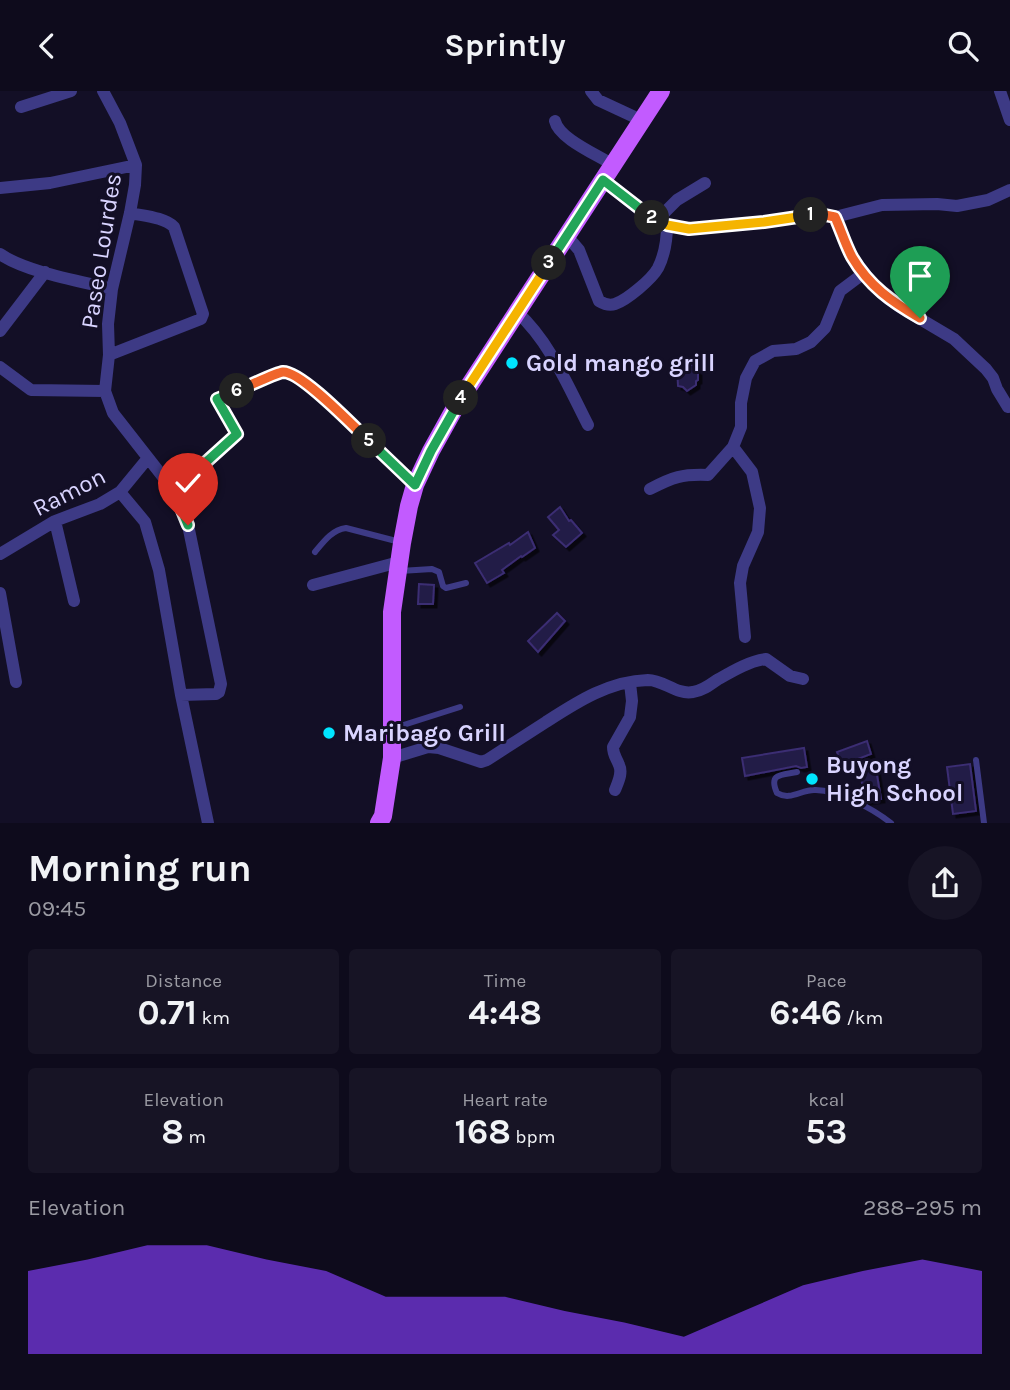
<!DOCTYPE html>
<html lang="en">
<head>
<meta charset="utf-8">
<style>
	:root { --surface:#0e0b1c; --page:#171425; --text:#f1f3f6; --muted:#9b9ba3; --accent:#7c3aed }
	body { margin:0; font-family:Karla,sans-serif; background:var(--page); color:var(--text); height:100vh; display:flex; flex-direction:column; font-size:26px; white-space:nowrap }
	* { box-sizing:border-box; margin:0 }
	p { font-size:23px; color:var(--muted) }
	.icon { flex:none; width:38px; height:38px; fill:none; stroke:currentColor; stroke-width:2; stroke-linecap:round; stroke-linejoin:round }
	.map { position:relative; height:732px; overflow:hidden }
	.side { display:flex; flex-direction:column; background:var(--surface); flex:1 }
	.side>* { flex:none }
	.pin { position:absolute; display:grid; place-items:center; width:60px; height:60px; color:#fff; margin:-72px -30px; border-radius:50% 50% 50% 0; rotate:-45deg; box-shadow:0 0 7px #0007 }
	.pin .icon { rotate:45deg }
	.km { position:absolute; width:35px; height:35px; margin:-18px; border-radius:50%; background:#222; color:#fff; font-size:19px; line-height:35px; text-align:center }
	.round { display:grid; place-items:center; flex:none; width:74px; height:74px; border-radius:37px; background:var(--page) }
	.headline { display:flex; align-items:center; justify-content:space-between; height:119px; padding:0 28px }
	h1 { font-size:38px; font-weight:700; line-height:52px }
	.figures { display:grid; grid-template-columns:repeat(3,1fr); gap:10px; height:119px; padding:7px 28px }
	.figures div { display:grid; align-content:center; border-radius:7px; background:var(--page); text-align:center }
	.figures b { font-size:35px; font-weight:700 }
	.figures small { font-size:19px; font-weight:400 }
	.figures p { font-size:19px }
	.chart { height:196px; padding:14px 28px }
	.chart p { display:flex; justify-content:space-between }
	.chart svg { width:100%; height:126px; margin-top:7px; fill:var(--accent); opacity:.7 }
	header { display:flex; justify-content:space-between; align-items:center; height:91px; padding:0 28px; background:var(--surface); font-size:32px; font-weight:700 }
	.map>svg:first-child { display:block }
	.building { fill:#241b47; stroke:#3b2d73; stroke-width:2; filter:url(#shadow) }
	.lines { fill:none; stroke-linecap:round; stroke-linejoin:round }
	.path { stroke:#2fb8b0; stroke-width:2; stroke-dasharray:3.5 5; stroke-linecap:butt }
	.service { stroke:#3d3a85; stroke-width:6 }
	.minor { stroke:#3d3a85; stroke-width:12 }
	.primary { stroke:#c25bff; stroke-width:18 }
	.split-1-casing { stroke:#fff; stroke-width:14 }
	.split-2-casing { stroke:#fff; stroke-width:14 }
	.split-3-casing { stroke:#fff; stroke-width:14 }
	.split-4-casing { stroke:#fff; stroke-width:14 }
	.split-5-casing { stroke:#fff; stroke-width:14 }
	.split-6-casing { stroke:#fff; stroke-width:14 }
	.split-7-casing { stroke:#fff; stroke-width:14 }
	.split-1 { stroke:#f0652b; stroke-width:9 }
	.split-2 { stroke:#f5b400; stroke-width:9 }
	.split-3 { stroke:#22a559; stroke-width:9 }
	.split-4 { stroke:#f5b400; stroke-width:9 }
	.split-5 { stroke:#22a559; stroke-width:9 }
	.split-6 { stroke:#f0652b; stroke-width:9 }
	.split-7 { stroke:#22a559; stroke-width:9 }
	.poi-dot { fill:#00e5ff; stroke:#130f26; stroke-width:2.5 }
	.labels { text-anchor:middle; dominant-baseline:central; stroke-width:6; stroke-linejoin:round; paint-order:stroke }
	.street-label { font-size:24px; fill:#d9d4ff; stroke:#130f26 }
	.poi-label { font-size:24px; font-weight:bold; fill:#d9d4ff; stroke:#130f26; text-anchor:start }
</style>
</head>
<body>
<header><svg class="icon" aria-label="back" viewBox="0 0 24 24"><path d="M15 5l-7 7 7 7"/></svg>Sprintly<svg class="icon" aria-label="search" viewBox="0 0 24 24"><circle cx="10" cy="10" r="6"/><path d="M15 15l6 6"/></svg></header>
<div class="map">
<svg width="1010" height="732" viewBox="0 0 1010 732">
	<defs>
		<filter id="shadow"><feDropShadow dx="3.5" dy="3.5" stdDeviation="0" flood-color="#0009"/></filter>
	</defs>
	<rect width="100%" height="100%" fill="#130f26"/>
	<path class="building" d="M 677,274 L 694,274 L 696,280 L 698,281 L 698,289 L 696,290 L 696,294 L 687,300 L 683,296 L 678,295 Z
		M 560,416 L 569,430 L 571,429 L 582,442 L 566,456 L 553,444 L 559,439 L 548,426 Z
		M 528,441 L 535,457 L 522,466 L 521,465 L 502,479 L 504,482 L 487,492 L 475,472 L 509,452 L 510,454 Z
		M 419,493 L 434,494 L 433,513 L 418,513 Z
		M 557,522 L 565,530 L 538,561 L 528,550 Z
		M 867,650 L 871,663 L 842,674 L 837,661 Z
		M 804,657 L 807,676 L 801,677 L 796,675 L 745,685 L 742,667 Z
		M 970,673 L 976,720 L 953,723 L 947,676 Z
		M 876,678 L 881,708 L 866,710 L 865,709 L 860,681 Z"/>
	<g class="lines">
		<path class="path" d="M 221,315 L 233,334"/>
		<path class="service" d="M 217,308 L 284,281 L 296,284 L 318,302 L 413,391
			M 315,461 C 324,450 332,439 346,437 L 400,451
			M 400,480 L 432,478 L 439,481 L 443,495 L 446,497 L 466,492
			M 394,637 L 460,616
			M 976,669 L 984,732
			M 797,681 C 782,684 768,682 777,702 C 790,710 801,699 814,699 C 837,698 873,718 891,732"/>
		<path class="minor" d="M 103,0 L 120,32 L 136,74 L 135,94 L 130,122 L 112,198 L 108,233 L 109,264 L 105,300 L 113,322 L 174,400 L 188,434 L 221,593 L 219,601 L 216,603 L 181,604
			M 591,0 L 598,9 L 641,29
			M 1000,0 L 1010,29
			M 21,16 L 71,0
			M 555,30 C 559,48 598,64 613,74
			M 603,89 L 640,119 L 656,130 L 667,134 L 689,138 L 764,131 L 819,123 L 835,126 L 882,114 L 937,113 L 957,115 L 988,109 L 1010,99
			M 0,97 L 50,92 L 136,74
			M 835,126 L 852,166 L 876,197 L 886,206 L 900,216 L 954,248 L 986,278 L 993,287 L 997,298 L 1008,316
			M 656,130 L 677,109 L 705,92
			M 567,145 L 579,159 L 599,210 C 604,213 609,215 615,213 C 627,209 652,188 658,177 C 665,163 667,149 667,134
			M 0,163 C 26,181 80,190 112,198
			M 517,221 C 550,251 568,295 588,334
			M 0,240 L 45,181
			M 109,264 L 201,228 L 203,223 L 174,136 C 164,126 143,125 130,122
			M 0,276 L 31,299 L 105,300
			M 733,356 L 752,381 L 760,417 L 758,441 L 743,475 L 740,492 L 745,546
			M 650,398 C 673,386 682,383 708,384 L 733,356 L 741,336 L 741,312 L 746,287 L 755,270 L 773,260 L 796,258 L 811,251 L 825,237 L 840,200 L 864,182
			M 174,400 L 238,343
			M 120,401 L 145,431 L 159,479 L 181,604 L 208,732
			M 55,430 L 74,510
			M 0,463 L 55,430 L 100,413 L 120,401 L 148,367
			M 313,494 L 399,471
			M 0,502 L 16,591
			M 392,667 L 428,656 L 439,657 L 481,671 L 487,669 C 507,656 526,644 546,631 C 577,611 609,590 648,589 C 664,589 676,604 693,601 C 702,600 710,594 717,589 C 731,581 749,570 766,568 L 790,585 L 803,588
			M 615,699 C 618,691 623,682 619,674 C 616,666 613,664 613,656 L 630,626 L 632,610 L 630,592"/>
		<path class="primary" d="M 379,732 L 383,725 L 392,667 L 392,521 L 402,452 L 409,415 L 415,394 L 431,360 L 456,315 L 661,0"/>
	</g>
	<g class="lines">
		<g class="split-1-casing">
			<path id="split-1" d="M 811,124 L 820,123 L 835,126 C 841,139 845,153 852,166 C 869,195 892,211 920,227"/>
		</g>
		<g class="split-2-casing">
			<path id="split-2" d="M 652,127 L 667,134 L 689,138 L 764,131 L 811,124"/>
		</g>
		<g class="split-3-casing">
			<path id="split-3" d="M 549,172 L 603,89 L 652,127"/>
		</g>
		<g class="split-4-casing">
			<path id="split-4" d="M 461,307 L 549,172"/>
		</g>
		<g class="split-5-casing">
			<path id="split-5" d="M 369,350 L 415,394 L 431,360 L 461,307"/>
		</g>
		<g class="split-6-casing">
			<path id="split-6" d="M 237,300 C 247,296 275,282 283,281 C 301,280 354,336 369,350"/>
		</g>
		<g class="split-7-casing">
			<path id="split-7" d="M 188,434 L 174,400 L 237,343 L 217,308 L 237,300"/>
		</g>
		<use href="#split-1" class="split-1"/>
		<use href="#split-2" class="split-2"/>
		<use href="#split-3" class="split-3"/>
		<use href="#split-4" class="split-4"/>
		<use href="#split-5" class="split-5"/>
		<use href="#split-6" class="split-6"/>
		<use href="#split-7" class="split-7"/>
	</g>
	<g class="poi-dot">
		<circle cx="512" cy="272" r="7"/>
		<circle cx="329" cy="642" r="7"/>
		<circle cx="812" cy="688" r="7"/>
	</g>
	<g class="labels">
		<g class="street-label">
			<text transform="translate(101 160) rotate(-81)">Paseo Lourdes</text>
			<text transform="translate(69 401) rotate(-27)">Ramon</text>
		</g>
		<g class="poi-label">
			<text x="526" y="272">Gold mango grill</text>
			<text x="343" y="642">Maribago Grill</text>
			<text x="826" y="674">Buyong<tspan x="826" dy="28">High School</tspan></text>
		</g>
	</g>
</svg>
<div class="pin" style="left:920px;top:227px;background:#1e9e55"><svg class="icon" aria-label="arrive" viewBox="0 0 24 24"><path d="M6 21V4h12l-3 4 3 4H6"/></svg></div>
<div class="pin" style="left:188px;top:434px;background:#d93025"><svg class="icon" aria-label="check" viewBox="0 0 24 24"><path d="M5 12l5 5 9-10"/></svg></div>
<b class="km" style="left:811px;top:124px">1</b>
<b class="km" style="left:652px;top:127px">2</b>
<b class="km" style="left:549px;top:172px">3</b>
<b class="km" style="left:461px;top:307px">4</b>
<b class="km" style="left:369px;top:350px">5</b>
<b class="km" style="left:237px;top:300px">6</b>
</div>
<section class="side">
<div class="headline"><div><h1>Morning run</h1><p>09:45</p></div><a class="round"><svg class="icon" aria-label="share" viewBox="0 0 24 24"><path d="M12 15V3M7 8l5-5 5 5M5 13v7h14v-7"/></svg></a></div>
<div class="figures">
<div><p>Distance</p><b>0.71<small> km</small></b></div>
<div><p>Time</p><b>4:48</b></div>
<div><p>Pace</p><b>6:46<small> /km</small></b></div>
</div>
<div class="figures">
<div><p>Elevation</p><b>8<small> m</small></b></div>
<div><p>Heart rate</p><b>168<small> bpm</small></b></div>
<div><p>kcal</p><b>53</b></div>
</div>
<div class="chart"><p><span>Elevation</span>288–295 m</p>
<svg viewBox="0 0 160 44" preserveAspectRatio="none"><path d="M0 44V15L10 11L20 6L30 6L40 11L50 15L60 24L70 24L80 24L90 29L100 33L110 38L120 29L130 20L140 15L150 11L160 15V44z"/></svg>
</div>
</section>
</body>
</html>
